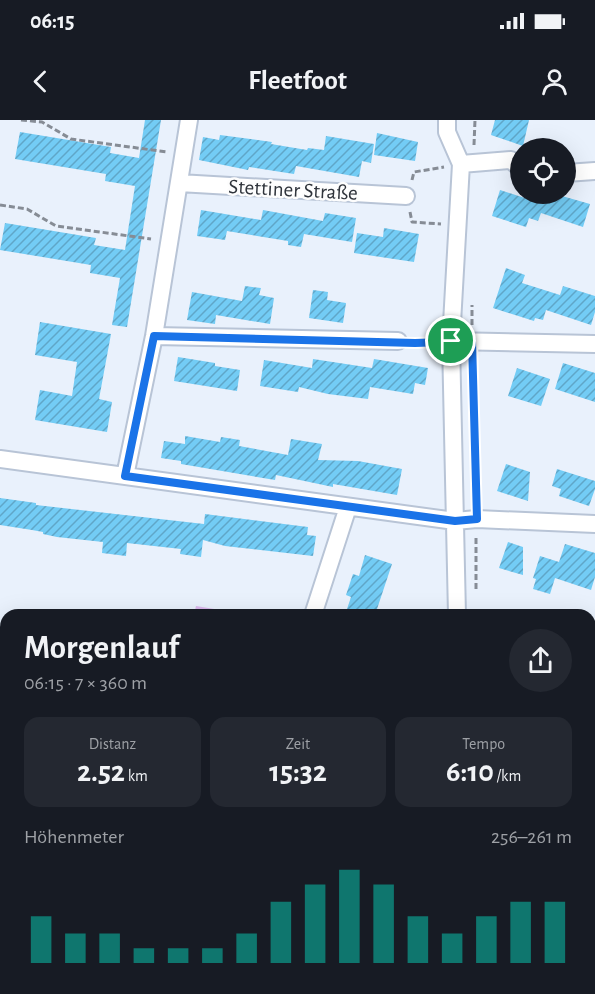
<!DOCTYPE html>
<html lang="de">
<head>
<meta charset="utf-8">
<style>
	:root { --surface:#171b24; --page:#242831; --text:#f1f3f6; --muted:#9ea1a6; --accent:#0f766e }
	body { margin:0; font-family:"Alegreya Sans",sans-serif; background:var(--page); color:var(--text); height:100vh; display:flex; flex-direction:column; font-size:22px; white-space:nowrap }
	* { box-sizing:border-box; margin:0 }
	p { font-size:20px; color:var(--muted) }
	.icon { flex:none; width:33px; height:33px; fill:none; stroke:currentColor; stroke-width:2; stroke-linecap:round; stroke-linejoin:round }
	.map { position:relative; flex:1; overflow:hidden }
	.details { position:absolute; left:0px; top:489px; width:596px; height:386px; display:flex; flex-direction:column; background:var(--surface); border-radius:18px 18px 0 0; box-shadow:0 6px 24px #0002 }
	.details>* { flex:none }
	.tools { position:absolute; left:510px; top:18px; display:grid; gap:12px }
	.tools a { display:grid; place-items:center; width:66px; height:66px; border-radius:50%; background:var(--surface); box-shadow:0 6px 24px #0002; font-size:30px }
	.pin { position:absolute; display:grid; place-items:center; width:51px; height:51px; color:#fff; margin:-26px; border:3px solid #fff; border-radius:50%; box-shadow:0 2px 6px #0007 }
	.round { display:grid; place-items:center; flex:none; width:63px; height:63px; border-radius:32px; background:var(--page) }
	.head { display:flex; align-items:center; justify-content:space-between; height:102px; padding:0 24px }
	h1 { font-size:33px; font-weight:700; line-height:45px }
	.metrics { display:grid; grid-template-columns:repeat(3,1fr); gap:9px; height:102px; padding:6px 24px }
	.metrics div { display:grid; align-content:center; border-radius:15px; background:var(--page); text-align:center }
	.metrics b { font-size:30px; font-weight:700 }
	.metrics small { font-size:16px; font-weight:400 }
	.metrics p { font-size:16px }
	.chart { height:168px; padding:12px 24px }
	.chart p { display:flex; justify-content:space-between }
	.chart svg { width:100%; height:108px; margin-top:6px; stroke:var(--accent); stroke-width:6 }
	.status { display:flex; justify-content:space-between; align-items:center; height:42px; padding:0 30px; background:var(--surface); direction:ltr }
	.status svg { height:16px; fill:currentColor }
	header { display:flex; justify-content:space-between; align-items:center; height:78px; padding:0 24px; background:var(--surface); font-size:27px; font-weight:700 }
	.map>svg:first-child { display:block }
	.green { fill:#dbb8ed }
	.building { fill:url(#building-hatch) }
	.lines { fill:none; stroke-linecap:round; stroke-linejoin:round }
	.minor-casing { stroke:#b8c4d6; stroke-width:20 }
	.path { stroke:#868c95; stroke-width:3; stroke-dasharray:6 3; stroke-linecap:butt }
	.minor { stroke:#fff; stroke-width:16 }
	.route-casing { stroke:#fff; stroke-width:12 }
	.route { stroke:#1a73e8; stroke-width:8 }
	.labels { text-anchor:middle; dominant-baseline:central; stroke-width:5; stroke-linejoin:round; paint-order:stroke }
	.street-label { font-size:21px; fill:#2f343b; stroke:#fdfdfd }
</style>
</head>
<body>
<div class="status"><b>06:15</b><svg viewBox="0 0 49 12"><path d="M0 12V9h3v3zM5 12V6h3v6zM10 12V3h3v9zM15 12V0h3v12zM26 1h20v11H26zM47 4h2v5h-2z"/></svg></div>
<header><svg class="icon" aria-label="back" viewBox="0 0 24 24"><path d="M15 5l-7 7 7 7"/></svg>Fleetfoot<svg class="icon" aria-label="person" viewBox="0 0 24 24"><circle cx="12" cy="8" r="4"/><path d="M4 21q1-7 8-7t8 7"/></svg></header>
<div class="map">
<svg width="595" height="874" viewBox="0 0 595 874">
	<defs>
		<pattern id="building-hatch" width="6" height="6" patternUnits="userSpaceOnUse" patternTransform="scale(1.5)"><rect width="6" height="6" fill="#73ccf5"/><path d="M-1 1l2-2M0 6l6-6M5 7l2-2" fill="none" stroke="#5fa6c8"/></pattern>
	</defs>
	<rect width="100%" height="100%" fill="#e9f1fc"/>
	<path class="green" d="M 196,486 L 251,495 L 194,495 Z"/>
	<path class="building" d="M 145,0 L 161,0 L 127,207 L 112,205 L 120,158 L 90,153 L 91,145 L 0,130 L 5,103 L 96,118 L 94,125 L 125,130 L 135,66 L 105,61 L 106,54 L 15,39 L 20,12 L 111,27 L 110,33 L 139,38 Z
		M 495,0 L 529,0 L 523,26 L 491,15 Z
		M 377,13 L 418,22 L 415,41 L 374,35 Z
		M 220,15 L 272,22 L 271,24 L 307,30 L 308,28 L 324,30 L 326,16 L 374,24 L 371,43 L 362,41 L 359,57 L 296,46 L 294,54 L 249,47 L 248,50 L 199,40 L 203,17 L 219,20 Z
		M 500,70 L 543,84 L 546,74 L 555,74 L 590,84 L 583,107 L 541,93 L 538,101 L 529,98 L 526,107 L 492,96 Z
		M 201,90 L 261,100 L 263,90 L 323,101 L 325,93 L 356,98 L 352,122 L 304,114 L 301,127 L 288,125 L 288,121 L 227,111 L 225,120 L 197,116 Z
		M 384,108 L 419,114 L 414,142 L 354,133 L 357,113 L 383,117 Z
		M 506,148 L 525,155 L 522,163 L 560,175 L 563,166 L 595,176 L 595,192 L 591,205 L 546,190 L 543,200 L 535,198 L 534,201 L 493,188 Z
		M 245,166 L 261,168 L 259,175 L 274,178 L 270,204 L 216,195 L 215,204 L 187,200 L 192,172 L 242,181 Z
		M 313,170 L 328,172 L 327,180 L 346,183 L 343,203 L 309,198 Z
		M 40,202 L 111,214 L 99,279 L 112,282 L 107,312 L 35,300 L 40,270 L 72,276 L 77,242 L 35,235 Z
		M 178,237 L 215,243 L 215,246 L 240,250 L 237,271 L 174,261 Z
		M 313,239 L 372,248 L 374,239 L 428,248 L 425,265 L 415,263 L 413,274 L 370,267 L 368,279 L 328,274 L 299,267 L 298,272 L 260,266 L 264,240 L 312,248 Z
		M 563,243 L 595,253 L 595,282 L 555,269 Z
		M 517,248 L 550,259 L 541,286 L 508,276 Z
		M 185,316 L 220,322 L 221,317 L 240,320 L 239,326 L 288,335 L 291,319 L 322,324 L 318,340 L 358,341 L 402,349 L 397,375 L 333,364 L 333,367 L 276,355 L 275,360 L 181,344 L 181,341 L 161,338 L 164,321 L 185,324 Z
		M 506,344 L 530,352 L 528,381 L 497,371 Z
		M 557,349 L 595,361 L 595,369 L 589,386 L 559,376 L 561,369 L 552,366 Z
		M 0,378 L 36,383 L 36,385 L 204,404 L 205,394 L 308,407 L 307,415 L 316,416 L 313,436 L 225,426 L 203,420 L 201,437 L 180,434 L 181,429 L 127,423 L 126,436 L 102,433 L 103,422 L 57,417 L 43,414 L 43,412 L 32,410 L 0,405 Z
		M 508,422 L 523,427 L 523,455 L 499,448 Z
		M 565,424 L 595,433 L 595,457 L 591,470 L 555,458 L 550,474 L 533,469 L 536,459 L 533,458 L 540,436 L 559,442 Z
		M 365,435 L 392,444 L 375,495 L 345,495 L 351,477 L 346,475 L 353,454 L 359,456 Z"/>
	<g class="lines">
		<g class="minor-casing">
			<path id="minor" d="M 447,0 L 447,12 L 461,44 L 451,221 L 457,495
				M 461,44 L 511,40 L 520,48
				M 566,53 L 595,51
				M 179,63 L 406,76
				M 154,216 L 398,221
				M 451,221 L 595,224
				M 0,339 L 455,401 L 477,399 L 595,404
				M 125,356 L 154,216 L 189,0
				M 313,495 L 348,387
				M 590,600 L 595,606
				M 0,607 L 6,608
				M 590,790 L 595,794
				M 0,861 L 6,862
				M 446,868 L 446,874
				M 183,874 L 221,869 L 236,874
				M 283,874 L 284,868"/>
		</g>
		<path class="path" d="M 21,0 L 42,2 L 71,19 L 167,32
			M 474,25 L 475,0
			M 412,60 L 414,52 L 444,47
			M 0,85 L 27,89 L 56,106 L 151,119
			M 410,92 L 412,102 L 441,104
			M 472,205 L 472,185
			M 415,223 L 435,222
			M 473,239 L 476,382
			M 476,469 L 476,416
			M 96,868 L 130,874
			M 468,874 L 468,868"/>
		<use href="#minor" class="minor"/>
	</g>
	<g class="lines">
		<g class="route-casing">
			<path id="route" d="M 154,216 L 415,223 L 472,221 L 477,399 L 455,401 L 125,356 Z"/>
		</g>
		<use href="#route" class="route"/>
	</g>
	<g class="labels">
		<g class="street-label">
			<text transform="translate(293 70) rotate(3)">Stettiner Straße</text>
		</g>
	</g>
</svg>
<div class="tools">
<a><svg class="icon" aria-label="locate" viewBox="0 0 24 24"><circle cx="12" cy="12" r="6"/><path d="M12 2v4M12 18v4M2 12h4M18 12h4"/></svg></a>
</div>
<div class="pin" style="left:451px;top:221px;background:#1e9e55"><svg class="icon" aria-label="arrive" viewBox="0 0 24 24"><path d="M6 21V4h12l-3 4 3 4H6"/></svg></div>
<section class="details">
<div class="head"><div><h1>Morgenlauf</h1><p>06:15 · 7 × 360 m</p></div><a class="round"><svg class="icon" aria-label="share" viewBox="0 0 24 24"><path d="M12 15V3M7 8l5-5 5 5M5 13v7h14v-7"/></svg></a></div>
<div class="metrics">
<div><p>Distanz</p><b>2.52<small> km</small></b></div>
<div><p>Zeit</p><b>15:32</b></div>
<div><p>Tempo</p><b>6:10<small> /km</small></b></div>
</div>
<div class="chart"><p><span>Höhenmeter</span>256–261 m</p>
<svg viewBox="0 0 160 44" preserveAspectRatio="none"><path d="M5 44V25M15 44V32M25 44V32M35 44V38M45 44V38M55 44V38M65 44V32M75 44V19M85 44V12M95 44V6M105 44V12M115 44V25M125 44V32M135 44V25M145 44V19M155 44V19"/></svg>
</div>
</section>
</div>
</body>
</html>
